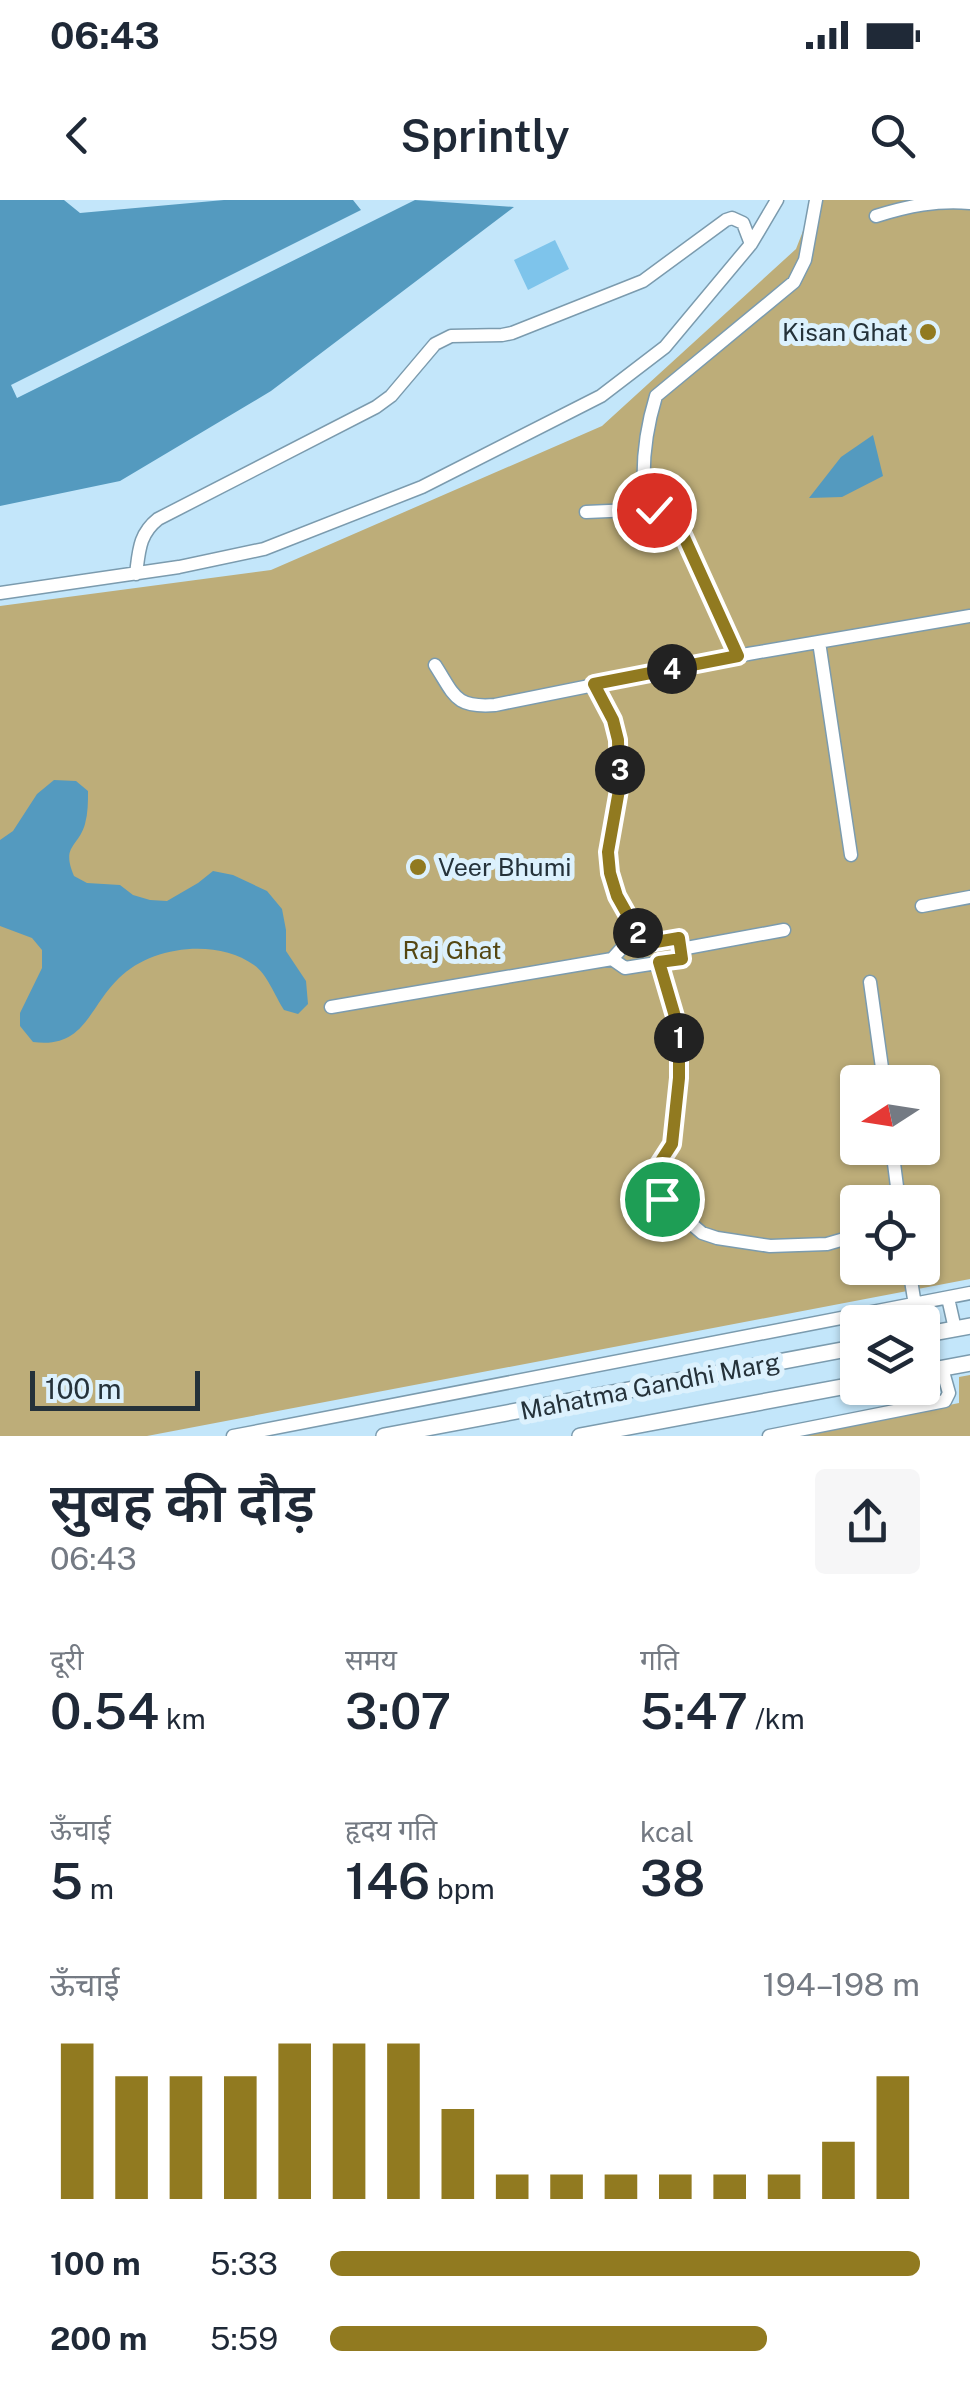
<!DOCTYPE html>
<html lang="hi">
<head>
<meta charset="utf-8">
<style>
	:root { --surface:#fff; --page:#f6f6f7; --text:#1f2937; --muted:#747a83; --accent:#917a20 }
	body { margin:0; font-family:"Public Sans","Noto Sans Devanagari",sans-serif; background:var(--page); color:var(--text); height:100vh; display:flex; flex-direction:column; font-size:38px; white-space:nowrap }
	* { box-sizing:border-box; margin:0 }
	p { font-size:32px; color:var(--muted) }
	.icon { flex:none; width:55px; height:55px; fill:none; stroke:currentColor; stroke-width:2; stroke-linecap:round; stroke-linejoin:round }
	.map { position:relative; height:1236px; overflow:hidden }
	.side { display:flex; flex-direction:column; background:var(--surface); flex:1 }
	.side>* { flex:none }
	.needle { width:65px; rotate:258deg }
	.buttons { position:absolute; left:840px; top:865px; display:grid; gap:20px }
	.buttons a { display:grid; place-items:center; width:100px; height:100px; border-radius:10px; background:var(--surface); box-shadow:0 2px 8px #0004; font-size:50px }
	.scale { position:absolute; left:30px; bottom:25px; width:170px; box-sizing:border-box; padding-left:10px; border:5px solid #25323a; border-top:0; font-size:28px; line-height:35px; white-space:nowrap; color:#25323a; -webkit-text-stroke:8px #dcf1fd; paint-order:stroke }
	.pin { position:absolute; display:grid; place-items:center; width:85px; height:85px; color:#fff; margin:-42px; border:5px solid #fff; border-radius:50%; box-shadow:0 2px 10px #0007 }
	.km { position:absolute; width:50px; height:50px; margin:-25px; border-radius:50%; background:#222; color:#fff; font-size:28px; line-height:50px; text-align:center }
	.round { display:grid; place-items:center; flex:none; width:105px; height:105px; border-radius:10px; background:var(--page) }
	.headline { display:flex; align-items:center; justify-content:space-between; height:170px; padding:0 50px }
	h1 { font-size:55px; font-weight:600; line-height:75px }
	.figures { display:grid; grid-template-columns:repeat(3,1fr); gap:15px; height:170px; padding:10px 50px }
	.figures div { display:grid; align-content:center }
	.figures b { font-size:50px; font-weight:600 }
	.figures small { font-size:28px; font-weight:400 }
	.figures p { font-size:28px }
	.chart { height:280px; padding:20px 50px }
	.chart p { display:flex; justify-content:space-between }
	.chart svg { width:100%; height:180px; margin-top:10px; stroke:var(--accent); stroke-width:6 }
	ul { padding:0 50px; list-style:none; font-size:32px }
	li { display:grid; grid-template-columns:160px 120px 1fr; align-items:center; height:75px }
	li i { height:25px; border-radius:12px; background:var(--accent) }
	.status { display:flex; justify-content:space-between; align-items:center; height:70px; padding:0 50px; background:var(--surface); direction:ltr }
	.status svg { height:28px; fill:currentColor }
	header { display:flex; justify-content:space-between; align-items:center; height:130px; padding:0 50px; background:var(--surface); font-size:45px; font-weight:600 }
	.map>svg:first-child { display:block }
	.green { fill:#bdad79; fill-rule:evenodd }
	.water { fill:#549abf }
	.building { fill:#7ec4eb }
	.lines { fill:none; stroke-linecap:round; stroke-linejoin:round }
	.minor-casing { stroke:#7b9bae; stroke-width:15 }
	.major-casing { stroke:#7b9bae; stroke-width:18 }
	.minor { stroke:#fff; stroke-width:12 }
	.major { stroke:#fff; stroke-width:15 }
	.route-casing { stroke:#fff; stroke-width:20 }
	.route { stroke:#917a20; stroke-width:12 }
	.poi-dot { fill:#917a20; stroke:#dcf1fd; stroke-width:4 }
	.labels { text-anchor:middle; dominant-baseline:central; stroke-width:10; stroke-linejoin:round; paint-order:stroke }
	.poi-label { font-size:25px; fill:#25323a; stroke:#dcf1fd; text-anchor:end }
	.park-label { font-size:25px; fill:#544611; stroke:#dcf1fd }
	.street-label { font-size:25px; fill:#25323a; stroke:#dcf1fd }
</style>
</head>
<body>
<div class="status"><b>06:43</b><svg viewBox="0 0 49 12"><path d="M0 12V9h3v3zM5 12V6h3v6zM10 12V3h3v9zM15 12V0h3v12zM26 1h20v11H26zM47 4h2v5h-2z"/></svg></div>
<header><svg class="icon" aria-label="back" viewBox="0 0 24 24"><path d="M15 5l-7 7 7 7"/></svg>Sprintly<svg class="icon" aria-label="search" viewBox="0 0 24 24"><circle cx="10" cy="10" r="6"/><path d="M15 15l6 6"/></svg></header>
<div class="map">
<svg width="970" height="1236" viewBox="0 0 970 1236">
	<rect width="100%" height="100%" fill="#c3e6fa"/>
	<path class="green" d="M 815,0 L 970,0 L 970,1079 L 147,1236 L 0,1236 L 0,406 L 271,370 L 602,226 L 796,49 ZM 858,882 L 922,882 L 922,948 L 858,948 ZM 858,1002 L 922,1002 L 922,1068 L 858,1068 Z
		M 970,1175 L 970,1236 L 798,1236 L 959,1203 L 959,1177 Z"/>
	<path class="water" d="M 0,0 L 64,0 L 80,13 L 224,0 L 353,0 L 361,10 L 11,185 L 17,198 L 415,0 L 514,7 L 271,191 L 120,281 L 0,306 Z
		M 873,235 L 883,276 L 842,297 L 809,298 L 841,257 Z
		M 54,580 L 76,581 L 88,591 C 88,602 88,613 85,624 C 78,648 61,645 74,676 L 87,683 L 120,685 L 133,695 L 150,700 L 167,701 L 198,683 L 213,671 L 233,675 L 267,691 L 282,709 L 286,730 L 286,751 L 306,781 L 308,804 L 298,814 L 284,810 C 275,796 267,774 254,765 C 217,738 151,746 119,778 C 88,808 85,849 33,842 L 20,826 L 20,813 L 42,768 L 42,750 L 32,738 L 0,726 L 0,640 L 13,631 L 37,594 Z"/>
	<path class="building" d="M 555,40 L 569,69 L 528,90 L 514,60 Z"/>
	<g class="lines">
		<g class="minor-casing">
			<path id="minor" d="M 876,16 C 908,6 937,0 970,3
				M 586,312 L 632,310 L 645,303
				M 136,374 C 139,351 139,334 158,319 L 376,207 L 391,196 L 435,144 L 451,136 L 502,135 L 512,133 L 643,81 L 726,20 L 732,18 L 743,23 L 751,44
				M 0,393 L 179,367 L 264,349 L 422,287 L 601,196 L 665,147 L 751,44 L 777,0
				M 819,442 L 851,655
				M 738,456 L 679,327 L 668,309 L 654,310 L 645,303 C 641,266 645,232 656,196 L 794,82 L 805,60 L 816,0
				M 435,465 C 455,496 455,508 495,505 L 748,454 L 970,416
				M 593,484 L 613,519 L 618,539 L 619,590 L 608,652 L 610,673 L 617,696 L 644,744
				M 922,706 L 970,697
				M 679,739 L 682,759 L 625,768 L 612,759 L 622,748 Z
				M 681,749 L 784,730
				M 659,762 L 679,830 L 679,878 L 671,944 L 650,978 L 653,989 L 662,999 L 702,1033 L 717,1038 L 770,1046 L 827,1044 L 858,1035
				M 870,782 L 884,882
				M 331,807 L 612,759
				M 892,948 L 899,1002
				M 909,1068 L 915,1105
				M 948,1098 L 955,1129
				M 233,1236 L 970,1093
				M 769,1236 L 945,1201 L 949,1193 L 942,1168"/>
		</g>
		<g class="major-casing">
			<path id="major" d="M 922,1135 L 970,1126
				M 922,1172 L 970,1163
				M 384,1236 L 858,1147
				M 580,1236 L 858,1184"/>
		</g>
		<use href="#minor" class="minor"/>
		<use href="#major" class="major"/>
	</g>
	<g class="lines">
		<g class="route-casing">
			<path id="route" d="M 654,310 L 668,310 L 679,326 L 738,456 L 594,484 L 613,520 L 618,540 L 619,590 L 608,652 L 610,673 L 617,696 L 644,744 L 679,738 L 682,759 L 659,762 L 679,830 L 679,878 L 672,944 L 650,978 L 654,989 L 662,999"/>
		</g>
		<use href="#route" class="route"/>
	</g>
	<g class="poi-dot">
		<circle cx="928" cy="132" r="10"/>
		<circle cx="418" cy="667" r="10"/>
	</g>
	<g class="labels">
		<g class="poi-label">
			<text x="908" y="132">Kisan Ghat</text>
			<text x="438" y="667" text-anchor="start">Veer Bhumi</text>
		</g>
		<g class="park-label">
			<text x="452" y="750">Raj Ghat</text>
		</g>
		<g class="street-label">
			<text transform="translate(650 1186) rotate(-11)">Mahatma Gandhi Marg</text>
		</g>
	</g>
</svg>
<div class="buttons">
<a><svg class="needle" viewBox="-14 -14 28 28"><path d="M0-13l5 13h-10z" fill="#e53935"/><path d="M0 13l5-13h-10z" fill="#747a83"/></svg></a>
<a><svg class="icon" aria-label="locate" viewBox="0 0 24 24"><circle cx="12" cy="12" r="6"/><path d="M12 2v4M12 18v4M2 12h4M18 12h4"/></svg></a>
<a><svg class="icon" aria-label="layers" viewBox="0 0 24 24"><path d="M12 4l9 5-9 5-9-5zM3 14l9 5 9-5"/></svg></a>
</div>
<div class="scale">100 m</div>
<div class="pin" style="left:662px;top:999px;background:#1e9e55"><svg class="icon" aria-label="arrive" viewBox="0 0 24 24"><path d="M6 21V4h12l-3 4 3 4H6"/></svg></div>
<div class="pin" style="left:654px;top:310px;background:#d93025"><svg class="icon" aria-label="check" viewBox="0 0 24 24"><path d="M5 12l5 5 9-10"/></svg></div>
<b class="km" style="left:679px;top:838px">1</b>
<b class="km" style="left:638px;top:733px">2</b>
<b class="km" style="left:620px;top:570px">3</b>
<b class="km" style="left:672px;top:469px">4</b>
</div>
<section class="side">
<div class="headline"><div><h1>सुबह की दौड़</h1><p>06:43</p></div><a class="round"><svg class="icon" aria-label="share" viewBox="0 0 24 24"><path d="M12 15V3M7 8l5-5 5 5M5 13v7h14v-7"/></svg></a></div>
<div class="figures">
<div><p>दूरी</p><b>0.54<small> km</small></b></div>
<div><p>समय</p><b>3:07</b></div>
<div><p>गति</p><b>5:47<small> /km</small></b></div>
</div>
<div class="figures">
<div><p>ऊँचाई</p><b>5<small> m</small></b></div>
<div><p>हृदय गति</p><b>146<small> bpm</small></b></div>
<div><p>kcal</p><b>38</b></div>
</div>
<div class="chart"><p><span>ऊँचाई</span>194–198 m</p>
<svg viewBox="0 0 160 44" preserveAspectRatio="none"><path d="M5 44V6M15 44V14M25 44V14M35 44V14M45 44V6M55 44V6M65 44V6M75 44V22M85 44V38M95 44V38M105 44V38M115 44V38M125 44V38M135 44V38M145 44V30M155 44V14"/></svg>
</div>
<ul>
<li><b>100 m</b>5:33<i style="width:100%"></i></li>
<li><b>200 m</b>5:59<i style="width:74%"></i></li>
</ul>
</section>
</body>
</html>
